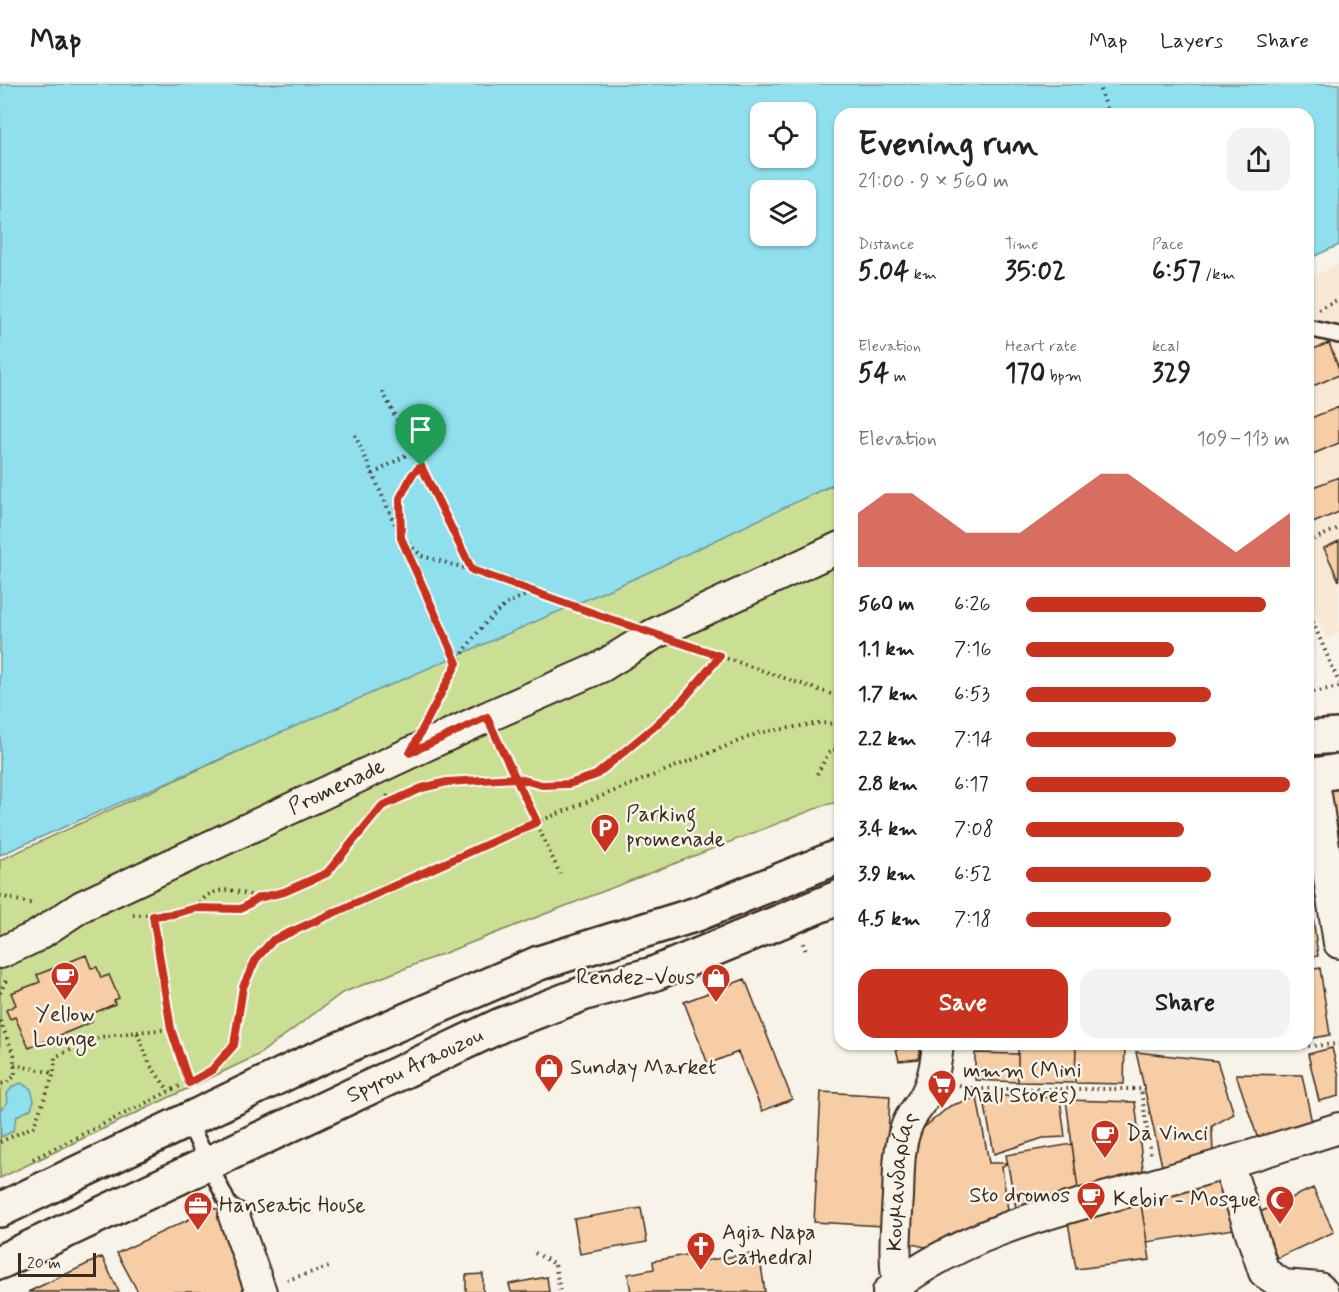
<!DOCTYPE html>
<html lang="en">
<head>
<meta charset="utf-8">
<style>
	:root { --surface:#fff; --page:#f2f2f2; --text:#222; --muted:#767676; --line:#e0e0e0; --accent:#c8321e }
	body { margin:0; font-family:Mynerve,sans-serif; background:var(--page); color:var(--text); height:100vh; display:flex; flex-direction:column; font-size:22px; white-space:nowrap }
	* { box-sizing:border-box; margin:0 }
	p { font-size:20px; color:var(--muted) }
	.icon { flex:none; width:33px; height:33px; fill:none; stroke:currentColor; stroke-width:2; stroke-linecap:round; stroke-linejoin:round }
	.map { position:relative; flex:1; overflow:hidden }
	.panel { position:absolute; left:834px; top:24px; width:480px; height:942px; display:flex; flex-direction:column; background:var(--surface); border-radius:18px; box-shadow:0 2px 4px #0004 }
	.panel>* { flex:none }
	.fabs { position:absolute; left:750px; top:18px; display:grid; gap:12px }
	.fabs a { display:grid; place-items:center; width:66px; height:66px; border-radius:12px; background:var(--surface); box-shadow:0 2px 4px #0004; font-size:30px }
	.scale { position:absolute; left:18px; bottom:15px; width:78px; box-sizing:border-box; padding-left:6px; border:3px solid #3b2a1e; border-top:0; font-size:16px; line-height:21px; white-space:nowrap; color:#3b2a1e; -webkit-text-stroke:4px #f7f3e8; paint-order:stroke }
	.pin { position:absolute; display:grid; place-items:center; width:51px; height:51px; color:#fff; margin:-62px -26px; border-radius:50% 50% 50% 0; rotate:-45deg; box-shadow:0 0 6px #0007 }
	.pin .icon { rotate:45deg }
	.round { display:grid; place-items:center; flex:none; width:63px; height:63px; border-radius:18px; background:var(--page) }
	.headline { display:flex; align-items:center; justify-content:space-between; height:102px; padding:0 24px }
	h1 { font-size:33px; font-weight:700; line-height:45px }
	.stats { display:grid; grid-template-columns:repeat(3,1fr); gap:9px; height:102px; padding:6px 24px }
	.stats div { display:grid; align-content:center }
	.stats b { font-size:26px; font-weight:700 }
	.stats small { font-size:16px; font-weight:400 }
	.stats p { font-size:16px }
	.chart { height:168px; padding:12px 24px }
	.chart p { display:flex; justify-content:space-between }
	.chart svg { width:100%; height:108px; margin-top:6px; fill:var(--accent); opacity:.7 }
	.cta { display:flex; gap:12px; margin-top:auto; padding:12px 24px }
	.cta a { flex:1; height:69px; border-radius:18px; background:var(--accent); color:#fff; font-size:24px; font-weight:700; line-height:69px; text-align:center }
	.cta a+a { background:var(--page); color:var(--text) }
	ul { padding:0 24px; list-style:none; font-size:20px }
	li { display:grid; grid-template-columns:96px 72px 1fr; align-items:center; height:45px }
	li i { height:15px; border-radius:8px; background:var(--accent) }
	header { display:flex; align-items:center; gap:36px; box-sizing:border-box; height:84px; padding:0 30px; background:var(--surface); border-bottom:2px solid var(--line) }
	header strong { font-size:28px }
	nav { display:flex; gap:33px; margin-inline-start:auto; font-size:21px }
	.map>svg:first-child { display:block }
	.built { fill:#f7e8d4 }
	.green { fill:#cbdf94; stroke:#838459; stroke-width:1.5 }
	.water { fill:#90dfed; stroke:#6e979a; stroke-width:1.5; fill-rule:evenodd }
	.building { fill:#f7cda6; stroke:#3b2a1e; stroke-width:1.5 }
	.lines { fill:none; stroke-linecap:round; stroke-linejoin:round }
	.lane-casing { stroke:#3b2a1e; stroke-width:20 }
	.street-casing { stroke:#3b2a1e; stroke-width:34 }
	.secondary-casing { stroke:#3b2a1e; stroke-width:38 }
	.path { stroke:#3b2a1e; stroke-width:4; stroke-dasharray:1.5 4.5; stroke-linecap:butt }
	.lane { stroke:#f7f3e8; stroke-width:15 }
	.street { stroke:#f7f3e8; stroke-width:30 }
	.secondary { stroke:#f7f3e8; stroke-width:33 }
	.route-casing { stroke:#fff; stroke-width:12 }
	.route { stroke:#c8321e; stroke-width:8 }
	.labels { text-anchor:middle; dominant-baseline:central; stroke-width:5; stroke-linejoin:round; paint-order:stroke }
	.street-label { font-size:22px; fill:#3b2a1e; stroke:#f7f3e8 }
	.poi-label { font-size:22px; fill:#3b2a1e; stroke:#f7f3e8; text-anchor:start }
</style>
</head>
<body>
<header>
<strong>Map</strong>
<nav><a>Map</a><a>Layers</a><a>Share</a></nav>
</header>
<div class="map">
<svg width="1339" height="1208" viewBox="0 0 1339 1208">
	<rect width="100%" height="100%" fill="#f7f3e8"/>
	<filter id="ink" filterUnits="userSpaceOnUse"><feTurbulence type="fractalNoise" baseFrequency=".0167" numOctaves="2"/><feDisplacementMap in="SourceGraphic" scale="12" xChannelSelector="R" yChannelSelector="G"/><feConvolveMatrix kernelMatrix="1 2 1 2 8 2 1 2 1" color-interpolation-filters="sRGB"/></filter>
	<g filter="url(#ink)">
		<path class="built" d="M 1339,180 L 1339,548 L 1326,555 L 1308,511 L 1308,195 Z"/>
		<path class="green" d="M 840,398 L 840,718 L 825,721 L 342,909 L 258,971 L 0,1094 L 0,776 L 580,512 Z"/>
		<path class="water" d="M 0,0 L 1339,0 L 1339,161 L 1308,175 L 1308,30 L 840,30 L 840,397 L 647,489 L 0,771 ZM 760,28 L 806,28 L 806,74 L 760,74 ZM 760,106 L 806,106 L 806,152 L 760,152 Z
			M 21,999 L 31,1005 L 34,1016 L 31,1025 L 17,1032 L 13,1047 L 1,1053 L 0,1026 L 8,1018 L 7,1010 L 13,1002 Z"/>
		<path class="building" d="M 1329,259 L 1339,285 L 1339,291 L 1308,304 L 1308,267 Z
			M 1339,323 L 1339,359 L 1308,372 L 1308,335 Z
			M 1339,393 L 1339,428 L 1308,441 L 1308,405 Z
			M 1339,457 L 1339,497 L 1324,464 Z
			M 1336,698 L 1339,698 L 1339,786 L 1328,713 Z
			M 1312,825 L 1318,872 L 1308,874 L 1308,826 Z
			M 86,871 L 91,884 L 97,883 L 101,894 L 109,891 L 119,914 L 114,916 L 115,920 L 89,931 L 92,938 L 29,964 L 15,933 L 10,935 L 6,926 L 16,921 L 11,909 L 40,898 L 37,891 Z
			M 1320,884 L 1330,951 L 1308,955 L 1308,886 Z
			M 745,895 L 792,1015 L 762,1027 L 738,968 L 708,980 L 684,918 Z
			M 895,960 L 922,960 L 918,975 L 899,977 Z
			M 1018,960 L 1076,960 L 1075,999 L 1018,998 Z
			M 1076,960 L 1125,960 L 1124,1000 L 1075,999 Z
			M 1332,964 L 1339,992 L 1339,1012 L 1319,1017 L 1308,970 Z
			M 1136,968 L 1217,977 L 1234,1030 L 1212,1042 L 1213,1072 L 1163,1086 Z
			M 975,969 L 1018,970 L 1018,998 L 975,996 Z
			M 1236,990 L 1302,991 L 1312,1039 L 1259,1058 Z
			M 821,1008 L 890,1012 L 883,1142 L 814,1138 Z
			M 983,1011 L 1060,1014 L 1065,1053 L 1043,1054 L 994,1070 Z
			M 977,1013 L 989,1079 L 1007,1079 L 1002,1083 L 1008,1126 L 935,1165 L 911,1160 L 916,1050 L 950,1022 Z
			M 1066,1016 L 1135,1018 L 1144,1093 L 1078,1105 Z
			M 1072,1060 L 1078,1105 L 1016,1124 L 1006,1071 Z
			M 1224,1093 L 1241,1144 L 1147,1158 L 1140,1114 Z
			M 1313,1104 L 1334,1148 L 1277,1174 L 1258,1129 Z
			M 1140,1114 L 1150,1176 L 1076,1185 L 1067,1132 Z
			M 213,1124 L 227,1128 L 255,1208 L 138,1208 L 117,1169 Z
			M 641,1124 L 647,1158 L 580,1170 L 574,1135 Z
			M 759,1168 L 765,1208 L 631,1208 L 628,1190 L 654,1185 L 653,1177 L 691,1170 L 692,1179 Z
			M 102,1173 L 119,1208 L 28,1208 Z
			M 483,1190 L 483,1208 L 466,1208 L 466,1191 Z
			M 547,1193 L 549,1208 L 511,1208 L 509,1200 Z"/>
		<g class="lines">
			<g class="lane-casing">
				<path id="lane" d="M 1308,244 L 1339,251
					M 188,1037 L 234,1132"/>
			</g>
			<g class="street-casing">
				<g id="street">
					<path d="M 1313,691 L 1339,859"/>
					<path id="s1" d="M 0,869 L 35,853 L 82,822 L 487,633 L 601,583 L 654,550 L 840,463"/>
					<path d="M 1228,1079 L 1264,1188 L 1283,1201 L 1319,1204 L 1323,1208"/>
					<path d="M 234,1132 L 261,1208"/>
					<path d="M 888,1208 C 964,1147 1060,1126 1152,1101 C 1215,1083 1277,1064 1339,1044"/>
					<path id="s2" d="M 899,1208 C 893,1176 896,1144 898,1112 C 899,1090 898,1065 906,1044 C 910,1031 916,1027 922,1017 C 933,1000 936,979 938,960"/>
				</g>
			</g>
			<g class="secondary-casing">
				<g id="secondary">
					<path d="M 1308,654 L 1339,652"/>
					<path d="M 1308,692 L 1339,687"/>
					<path d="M 0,1126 L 307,979 L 539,879 L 697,830 L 840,772"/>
					<path id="s3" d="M 0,1178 L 501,941 L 585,909 L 653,890 L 840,813"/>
				</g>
			</g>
			<path class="path" d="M 1098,0 L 1109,30
				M 1318,225 L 1339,215
				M 383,308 L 472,485
				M 355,351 L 457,578
				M 373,390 L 413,367
				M 401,449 C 400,419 398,404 421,382
				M 404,456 L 422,472 L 472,486 L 534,508
				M 1308,458 L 1339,444
				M 1308,527 L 1339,599
				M 693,563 L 840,613
				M 1308,609 L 1339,603
				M 431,627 C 450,591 474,541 509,519 C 517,514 527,511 535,508 L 620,539
				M 499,659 L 560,790
				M 817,690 L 830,667 L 840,665
				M 383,722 L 421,704 L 447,698 L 516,694 L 541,701 L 569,700 L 596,691 L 655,642 L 683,616 L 720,572
				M 0,812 L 33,820
				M 196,824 C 212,799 234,805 258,814
				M 133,831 L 173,830 L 196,824 L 241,825 L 258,815 L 284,808 L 327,789 L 382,722 L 388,711
				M 153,832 L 171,945 L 189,1000
				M 803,859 L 806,867
				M 0,909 L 6,896
				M 0,937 L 14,971 L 15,992 L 6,999 L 0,1000
				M 137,948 L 171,945
				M 1292,960 L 1294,963 L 1339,960
				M 14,981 L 54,989
				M 959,1001 L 976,1005 L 1141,1005 L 1151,1072
				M 0,1058 L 34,1042 L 54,989 L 55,973 L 100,953 L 137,948 L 150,981 L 169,1007
				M 33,1075 L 212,986 L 234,961 L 243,903 L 256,875 L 273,856 L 537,738 L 759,649 L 819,639 L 840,640
				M 535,1169 L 555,1180 L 560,1208
				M 287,1196 L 329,1183"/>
			<use href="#lane" class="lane"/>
			<use href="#street" class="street"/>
			<use href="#secondary" class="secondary"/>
		</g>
	</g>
	<g class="lines" filter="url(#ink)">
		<g class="route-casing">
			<path id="route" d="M 421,382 L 412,391 L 400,414 L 401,454 L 457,579 L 410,669 L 487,633 C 503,669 520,703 537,738 L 273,856 L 256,875 L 243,903 L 234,961 L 212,986 L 189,999 L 171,945 L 153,832 L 173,830 L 196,824 L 241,825 L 258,814 L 284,808 L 327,789 L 382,722 L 422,704 L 447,698 L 516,694 L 542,701 L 569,700 L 596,691 L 655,642 L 683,616 L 720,572 L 607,534 L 472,486 L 421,382"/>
		</g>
		<use href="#route" class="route"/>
	</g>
	<defs>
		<g id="parking-pin" transform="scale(1.5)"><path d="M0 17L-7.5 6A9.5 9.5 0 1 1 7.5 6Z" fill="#c8321e" stroke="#f7f3e8"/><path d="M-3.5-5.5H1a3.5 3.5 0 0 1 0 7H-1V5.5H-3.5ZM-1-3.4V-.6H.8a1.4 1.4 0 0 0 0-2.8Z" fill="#fff"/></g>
		<g id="cafe-pin" transform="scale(1.5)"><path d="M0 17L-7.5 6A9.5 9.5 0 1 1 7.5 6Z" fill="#c8321e" stroke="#f7f3e8"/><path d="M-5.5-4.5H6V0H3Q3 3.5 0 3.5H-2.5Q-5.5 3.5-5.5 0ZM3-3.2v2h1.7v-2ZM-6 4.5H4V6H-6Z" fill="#fff"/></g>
		<g id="shop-pin" transform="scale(1.5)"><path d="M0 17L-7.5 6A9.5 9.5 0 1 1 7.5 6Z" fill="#c8321e" stroke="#f7f3e8"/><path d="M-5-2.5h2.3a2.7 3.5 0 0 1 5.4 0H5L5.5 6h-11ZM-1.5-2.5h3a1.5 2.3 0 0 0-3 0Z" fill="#fff"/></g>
		<g id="supermarket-pin" transform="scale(1.5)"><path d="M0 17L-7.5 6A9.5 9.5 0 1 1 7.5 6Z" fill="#c8321e" stroke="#f7f3e8"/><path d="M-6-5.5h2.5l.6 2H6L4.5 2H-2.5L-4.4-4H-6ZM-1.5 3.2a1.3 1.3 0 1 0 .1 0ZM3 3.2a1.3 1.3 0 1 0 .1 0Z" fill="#fff"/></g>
		<g id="mosque-pin" transform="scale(1.5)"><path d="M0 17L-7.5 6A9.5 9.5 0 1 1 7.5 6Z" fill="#c8321e" stroke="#f7f3e8"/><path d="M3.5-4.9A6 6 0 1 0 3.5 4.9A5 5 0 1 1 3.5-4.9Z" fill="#fff"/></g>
		<g id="office-pin" transform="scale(1.5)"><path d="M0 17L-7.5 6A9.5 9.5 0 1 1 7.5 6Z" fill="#c8321e" stroke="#f7f3e8"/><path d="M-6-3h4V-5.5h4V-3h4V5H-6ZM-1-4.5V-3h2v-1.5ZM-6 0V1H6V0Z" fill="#fff"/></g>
		<g id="church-pin" transform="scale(1.5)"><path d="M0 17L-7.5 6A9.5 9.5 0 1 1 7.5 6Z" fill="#c8321e" stroke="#f7f3e8"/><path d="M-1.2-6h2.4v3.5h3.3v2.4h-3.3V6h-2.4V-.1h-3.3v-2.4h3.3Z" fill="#fff"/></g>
	</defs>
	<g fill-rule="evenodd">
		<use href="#parking-pin" x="605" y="744"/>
		<use href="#cafe-pin" x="65" y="892"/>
		<use href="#shop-pin" x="716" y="894"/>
		<use href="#shop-pin" x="549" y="984"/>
		<use href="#supermarket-pin" x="942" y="1000"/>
		<use href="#cafe-pin" x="1105" y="1050"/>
		<use href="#cafe-pin" x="1091" y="1112"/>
		<use href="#mosque-pin" x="1280" y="1116"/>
		<use href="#office-pin" x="198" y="1122"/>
		<use href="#church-pin" x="701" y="1162"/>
	</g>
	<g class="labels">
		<g class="street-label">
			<text stroke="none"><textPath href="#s1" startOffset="376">Promenade</textPath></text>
			<text stroke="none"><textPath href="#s3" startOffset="459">Spyrou Araouzou</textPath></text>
			<text stroke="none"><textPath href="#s2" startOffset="111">Κουμανδαρίας</textPath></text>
		</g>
		<g class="poi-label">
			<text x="626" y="731">Parking<tspan x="626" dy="25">promenade</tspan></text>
			<text x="695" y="894" text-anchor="end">Rendez-Vous</text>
			<text x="65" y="931" text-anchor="middle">Yellow<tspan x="65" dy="25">Lounge</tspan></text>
			<text x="570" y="984">Sunday Market</text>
			<text x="963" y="987">mmm (Mini<tspan x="963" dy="25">Mall Stores)</tspan></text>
			<text x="1126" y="1050">Da Vinci</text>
			<text x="1070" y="1112" text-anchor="end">Sto dromos</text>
			<text x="1259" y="1116" text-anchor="end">Kebir - Mosque</text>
			<text x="219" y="1122">Hanseatic House</text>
			<text x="722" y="1149">Agia Napa<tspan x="722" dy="25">Cathedral</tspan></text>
		</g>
	</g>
</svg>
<div class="fabs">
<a><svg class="icon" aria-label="locate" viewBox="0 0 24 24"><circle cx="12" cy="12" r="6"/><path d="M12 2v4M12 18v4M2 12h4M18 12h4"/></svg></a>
<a><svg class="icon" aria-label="layers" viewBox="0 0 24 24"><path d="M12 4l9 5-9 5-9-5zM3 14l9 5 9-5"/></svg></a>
</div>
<div class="scale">20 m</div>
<div class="pin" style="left:421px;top:382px;background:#1e9e55"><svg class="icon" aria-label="arrive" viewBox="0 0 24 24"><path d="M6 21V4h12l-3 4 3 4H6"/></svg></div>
<section class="panel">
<div class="headline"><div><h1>Evening run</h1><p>21:00 · 9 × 560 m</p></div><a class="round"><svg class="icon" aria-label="share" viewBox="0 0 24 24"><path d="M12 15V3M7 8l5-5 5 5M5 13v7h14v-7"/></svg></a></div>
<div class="stats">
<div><p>Distance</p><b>5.04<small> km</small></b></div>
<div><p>Time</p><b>35:02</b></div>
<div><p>Pace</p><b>6:57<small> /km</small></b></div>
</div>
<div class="stats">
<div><p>Elevation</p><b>54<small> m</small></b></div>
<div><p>Heart rate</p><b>170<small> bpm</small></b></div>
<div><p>kcal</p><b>329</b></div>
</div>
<div class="chart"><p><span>Elevation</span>109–113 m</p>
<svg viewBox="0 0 160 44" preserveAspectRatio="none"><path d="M0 44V22L10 14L20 14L30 22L40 30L50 30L60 30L70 22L80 14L90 6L100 6L110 14L120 22L130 30L140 38L150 30L160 22V44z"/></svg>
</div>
<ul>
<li><b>560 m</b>6:26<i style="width:91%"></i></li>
<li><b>1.1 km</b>7:16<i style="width:56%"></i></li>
<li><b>1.7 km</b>6:53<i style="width:70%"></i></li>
<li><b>2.2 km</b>7:14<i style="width:57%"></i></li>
<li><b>2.8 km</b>6:17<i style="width:100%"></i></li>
<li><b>3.4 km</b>7:08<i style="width:60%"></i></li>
<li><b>3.9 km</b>6:52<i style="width:70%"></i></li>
<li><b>4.5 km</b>7:18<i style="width:55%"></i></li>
</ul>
<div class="cta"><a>Save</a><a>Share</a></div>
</section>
</div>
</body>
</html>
